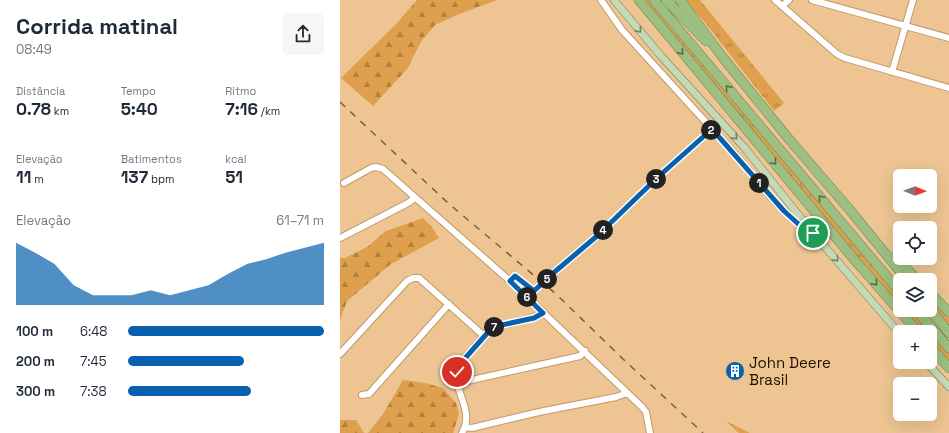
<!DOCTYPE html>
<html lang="pt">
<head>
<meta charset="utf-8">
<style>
	:root { --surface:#fff; --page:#f6f6f7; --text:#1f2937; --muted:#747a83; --accent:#0761af }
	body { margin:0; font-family:"Space Grotesk",sans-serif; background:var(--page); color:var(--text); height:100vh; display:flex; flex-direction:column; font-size:15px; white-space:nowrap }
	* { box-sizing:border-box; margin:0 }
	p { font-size:13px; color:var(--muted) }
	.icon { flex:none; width:22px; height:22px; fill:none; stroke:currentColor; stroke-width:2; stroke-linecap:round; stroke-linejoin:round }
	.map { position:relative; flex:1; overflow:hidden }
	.sheet { display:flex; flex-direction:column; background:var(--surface); width:340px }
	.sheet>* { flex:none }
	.needle { width:26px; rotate:91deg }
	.fabs { position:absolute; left:553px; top:169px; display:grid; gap:8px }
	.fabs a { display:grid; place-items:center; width:44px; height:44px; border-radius:6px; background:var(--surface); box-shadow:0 4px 16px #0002; font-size:20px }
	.pin { position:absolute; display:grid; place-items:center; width:34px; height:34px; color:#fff; margin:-17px; border:2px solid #fff; border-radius:50%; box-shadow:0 1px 4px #0007 }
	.km { position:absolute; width:20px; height:20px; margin:-10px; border-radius:50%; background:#222; color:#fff; font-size:11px; line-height:20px; text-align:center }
	.round { display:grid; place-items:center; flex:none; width:42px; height:42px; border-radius:6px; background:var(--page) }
	.head { display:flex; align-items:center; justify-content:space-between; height:68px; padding:0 16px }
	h1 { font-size:22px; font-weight:700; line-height:30px }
	.figures { display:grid; grid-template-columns:repeat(3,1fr); gap:6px; height:68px; padding:4px 16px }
	.figures div { display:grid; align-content:center }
	.figures b { font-size:17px; font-weight:700 }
	.figures small { font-size:11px; font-weight:400 }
	.figures p { font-size:11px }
	.chart { height:112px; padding:8px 16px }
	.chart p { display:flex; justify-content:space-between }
	.chart svg { width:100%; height:72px; margin-top:4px; fill:var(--accent); opacity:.7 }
	ul { padding:0 16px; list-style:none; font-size:13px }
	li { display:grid; grid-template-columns:64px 48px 1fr; align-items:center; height:30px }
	li i { height:10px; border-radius:5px; background:var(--accent) }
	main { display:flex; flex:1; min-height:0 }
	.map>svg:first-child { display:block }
	.grass { fill:url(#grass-tufts) }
	.forest { fill:url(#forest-firs) }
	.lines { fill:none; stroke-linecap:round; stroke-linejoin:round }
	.minor-casing { stroke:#c09968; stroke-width:8 }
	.major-casing { stroke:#718254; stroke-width:8 }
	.highway-casing { stroke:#718254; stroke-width:10 }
	.minor { stroke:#fff; stroke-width:6 }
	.major { stroke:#c4d9b4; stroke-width:7 }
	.highway { stroke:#9dbf82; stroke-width:9 }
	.rail { stroke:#785e3f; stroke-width:1.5; stroke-dasharray:7 7; stroke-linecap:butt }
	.minor-bridge-casing { stroke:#c09968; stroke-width:8; stroke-linecap:butt }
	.minor-bridge { stroke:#fff; stroke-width:6 }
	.oneway { stroke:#7a7f63 }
	.oneway2 { stroke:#5e6841 }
	.route-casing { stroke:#fff; stroke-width:8 }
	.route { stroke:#0761af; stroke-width:5 }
	.labels { text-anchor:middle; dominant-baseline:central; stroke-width:4; stroke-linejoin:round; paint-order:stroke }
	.poi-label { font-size:15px; fill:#1f1100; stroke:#edc492; text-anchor:start }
</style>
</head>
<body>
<main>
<section class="sheet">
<div class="head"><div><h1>Corrida matinal</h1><p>08:49</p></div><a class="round"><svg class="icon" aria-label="share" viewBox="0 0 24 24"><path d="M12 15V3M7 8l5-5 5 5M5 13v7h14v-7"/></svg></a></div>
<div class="figures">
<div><p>Distância</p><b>0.78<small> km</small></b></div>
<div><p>Tempo</p><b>5:40</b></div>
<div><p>Ritmo</p><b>7:16<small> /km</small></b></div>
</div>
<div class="figures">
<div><p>Elevação</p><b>11<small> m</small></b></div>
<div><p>Batimentos</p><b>137<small> bpm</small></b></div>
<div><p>kcal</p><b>51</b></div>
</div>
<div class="chart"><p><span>Elevação</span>61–71 m</p>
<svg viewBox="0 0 160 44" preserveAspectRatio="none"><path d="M0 44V6L10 12L20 19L30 32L40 38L50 38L60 38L70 35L80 38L90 35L100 32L110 25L120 19L130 16L140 12L150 9L160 6V44z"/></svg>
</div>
<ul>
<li><b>100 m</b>6:48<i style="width:100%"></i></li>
<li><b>200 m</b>7:45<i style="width:59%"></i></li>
<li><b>300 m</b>7:38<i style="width:63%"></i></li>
</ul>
</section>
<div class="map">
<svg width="609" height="433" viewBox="0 0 609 433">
	<defs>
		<pattern id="grass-tufts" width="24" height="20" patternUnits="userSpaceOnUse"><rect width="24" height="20" fill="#dea04c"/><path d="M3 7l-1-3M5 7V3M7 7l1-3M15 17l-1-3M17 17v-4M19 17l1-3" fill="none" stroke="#b3813d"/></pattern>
		<pattern id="forest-firs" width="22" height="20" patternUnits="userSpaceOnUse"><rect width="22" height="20" fill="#dea04c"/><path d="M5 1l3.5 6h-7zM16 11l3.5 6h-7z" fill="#b3813d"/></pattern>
	</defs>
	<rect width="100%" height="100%" fill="#edc492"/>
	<path class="grass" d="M 302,0 L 309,0 L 560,296 L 560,308 Z
		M 345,0 L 360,0 L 444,103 L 434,111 L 367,25 Z
		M 590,300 L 595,303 L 609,318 L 609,328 L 590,304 Z
		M 562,310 L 572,310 L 609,353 L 609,364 L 590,342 L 590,332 L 581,332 Z
		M 386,421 L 410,433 L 399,433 Z"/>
	<path class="forest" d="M 77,0 L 157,0 L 119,14 L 95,25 L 82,40 L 67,69 L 33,106 L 1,78 L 56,24 Z
		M 83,218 L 91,226 L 99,238 L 51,264 L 7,301 L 0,320 L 0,258 L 5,258 L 27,247 L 46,231 Z
		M 63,380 L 85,383 L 103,388 L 116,403 L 119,414 L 113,433 L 28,433 L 43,414 Z
		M 0,420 L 16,420 L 24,433 L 0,433 Z"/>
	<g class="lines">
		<g class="minor-casing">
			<path id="minor" d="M 261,0 L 282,30 L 393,152 L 429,195 L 444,211 L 465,230 L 473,232
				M 435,0 L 497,54 L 505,58 L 609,88
				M 472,0 L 609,38
				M 442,6 L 449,0
				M 552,72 L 573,0
				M 4,183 L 31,168 L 36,167 L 43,169 L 170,281 L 302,407 L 306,412 L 310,433
				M 0,238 L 68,203 L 75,198
				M 211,275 L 257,236 L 318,177 L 372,129
				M 170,281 L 175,276 L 194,291
				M 0,354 L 67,281 L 73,278 L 79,278 L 144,336
				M 118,383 L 240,356 L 245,351
				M 22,395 L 29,394 L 109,304
				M 125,427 L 132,428 L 199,412 L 276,397 L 287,393
				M 122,433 C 136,409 110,389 118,367 C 121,360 129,353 134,348 C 139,342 144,334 150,329 C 155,326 162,325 168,324 C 180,321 192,319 203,313"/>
		</g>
		<g class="major-casing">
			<path id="major" d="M 274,0 L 321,56 L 404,147 L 473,233 L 560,334
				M 586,362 L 609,387"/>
		</g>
		<g class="highway-casing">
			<path id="highway" d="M 299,0 L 518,264 L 578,332
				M 314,0 L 560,292
				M 326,0 L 366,41
				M 340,0 L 384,59 L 448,138 L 509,209 L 567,280
				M 555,257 L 578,280
				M 590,293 L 609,312
				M 590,309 L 609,333
				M 576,310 L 609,348
				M 590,346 L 609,368"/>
		</g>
		<use href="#minor" class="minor"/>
		<use href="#major" class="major"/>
		<use href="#highway" class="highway"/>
		<path class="rail" d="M 0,102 L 108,203 L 216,294 L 283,359 L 363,433"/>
		<g class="minor-bridge-casing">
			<path id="minor-bridge" d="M 194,291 L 211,275"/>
		</g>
		<use href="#minor-bridge" class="minor-bridge"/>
	</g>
	<defs><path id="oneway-chevron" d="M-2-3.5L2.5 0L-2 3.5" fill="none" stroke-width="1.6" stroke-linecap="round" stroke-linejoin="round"/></defs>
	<g class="oneway">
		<use href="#oneway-chevron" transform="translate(299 30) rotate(50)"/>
		<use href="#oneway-chevron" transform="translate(395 137) rotate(47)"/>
		<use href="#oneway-chevron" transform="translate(496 259) rotate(49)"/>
	</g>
	<g class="oneway2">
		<use href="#oneway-chevron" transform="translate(341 52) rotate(50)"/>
		<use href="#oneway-chevron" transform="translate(388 88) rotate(-130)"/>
		<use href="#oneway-chevron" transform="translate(434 162) rotate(50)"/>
		<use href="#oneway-chevron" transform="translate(481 198) rotate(-130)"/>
		<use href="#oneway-chevron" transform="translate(535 283) rotate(49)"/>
	</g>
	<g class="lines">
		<g class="route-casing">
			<path id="route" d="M 117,372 L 120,364 L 150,330 L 157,326 L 194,318 L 203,313 L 170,281 L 175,276 L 194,291 L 211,275 L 257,236 L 318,177 L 372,129 L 444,211 L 465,230 L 473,233"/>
		</g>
		<use href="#route" class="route"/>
	</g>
	<defs>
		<g id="building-disc" transform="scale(1)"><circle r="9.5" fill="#0761af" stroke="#edc492"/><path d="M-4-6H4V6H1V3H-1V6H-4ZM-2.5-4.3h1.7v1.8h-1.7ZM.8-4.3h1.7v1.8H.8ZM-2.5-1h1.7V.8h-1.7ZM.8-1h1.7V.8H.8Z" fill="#fff"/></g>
	</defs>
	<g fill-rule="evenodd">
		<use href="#building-disc" x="395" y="371"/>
	</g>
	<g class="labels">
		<g class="poi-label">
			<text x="409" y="362">John Deere<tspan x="409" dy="17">Brasil</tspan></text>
		</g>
	</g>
</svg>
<div class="fabs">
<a><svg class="needle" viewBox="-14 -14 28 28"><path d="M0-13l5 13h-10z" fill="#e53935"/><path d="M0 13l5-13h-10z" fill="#747a83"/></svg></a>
<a><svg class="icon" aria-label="locate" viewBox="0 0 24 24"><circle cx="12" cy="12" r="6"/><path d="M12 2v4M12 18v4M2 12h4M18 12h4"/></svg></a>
<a><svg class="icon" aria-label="layers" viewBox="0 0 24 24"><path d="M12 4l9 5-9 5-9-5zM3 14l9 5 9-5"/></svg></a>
<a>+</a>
<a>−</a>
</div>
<div class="pin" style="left:473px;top:233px;background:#1e9e55"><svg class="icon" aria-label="arrive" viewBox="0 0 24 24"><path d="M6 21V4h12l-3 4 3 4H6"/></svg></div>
<div class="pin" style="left:117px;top:372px;background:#d93025"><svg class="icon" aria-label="check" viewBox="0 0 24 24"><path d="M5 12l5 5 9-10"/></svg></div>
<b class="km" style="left:419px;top:183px">1</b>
<b class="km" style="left:371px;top:130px">2</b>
<b class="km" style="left:316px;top:179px">3</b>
<b class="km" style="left:263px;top:230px">4</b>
<b class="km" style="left:207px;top:279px">5</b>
<b class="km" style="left:187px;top:297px">6</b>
<b class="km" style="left:154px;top:327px">7</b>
</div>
</main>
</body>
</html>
